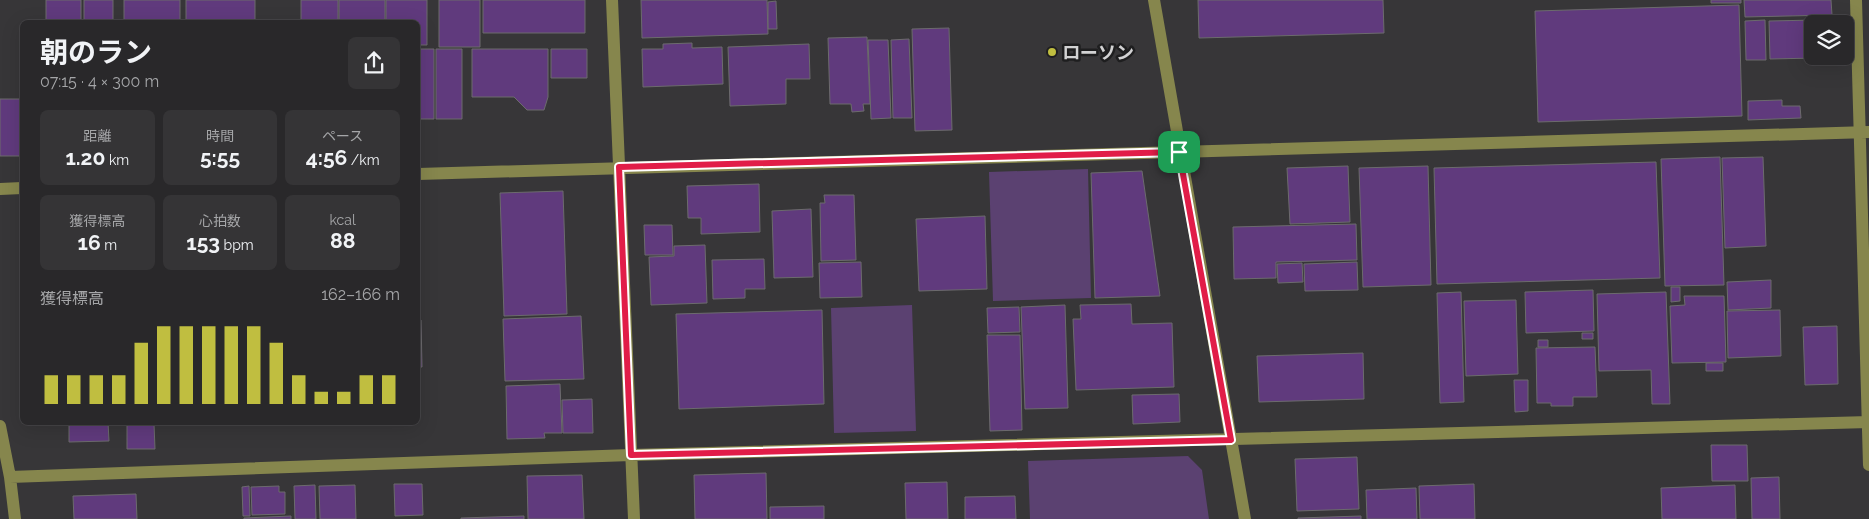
<!DOCTYPE html>
<html lang="ja">
<head>
<meta charset="utf-8">
<style>
	:root { --surface:#29282a; --page:#353436; --text:#f1f3f6; --muted:#a5a6a8; --line:#454447; --accent:#c0be40 }
	body { margin:0; font-family:Raleway,"Noto Sans JP",sans-serif; background:var(--page); color:var(--text); height:100vh; display:flex; flex-direction:column; font-size:19px; white-space:nowrap }
	* { box-sizing:border-box; margin:0 }
	p { font-size:16px; color:var(--muted) }
	.icon { flex:none; width:28px; height:28px; fill:none; stroke:currentColor; stroke-width:2; stroke-linecap:round; stroke-linejoin:round }
	.map { position:relative; flex:1; overflow:hidden }
	.side { position:absolute; left:20px; top:20px; width:400px; height:405px; display:flex; flex-direction:column; background:var(--surface); border-radius:8px; box-shadow:0 5px 20px #0002,0 0 0 1px var(--line) }
	.side>* { flex:none }
	.tools { position:absolute; left:1804px; top:15px; display:grid; gap:10px }
	.tools a { display:grid; place-items:center; width:50px; height:50px; border-radius:8px; background:var(--surface); box-shadow:0 5px 20px #0002,0 0 0 1px var(--line); font-size:25px }
	.pin { position:absolute; display:grid; place-items:center; width:42px; height:42px; color:#fff; margin:-21px; border-radius:10px; box-shadow:0 2px 8px #0006 }
	.round { display:grid; place-items:center; flex:none; width:52px; height:52px; border-radius:8px; background:var(--page) }
	.overview { display:flex; align-items:center; justify-content:space-between; height:85px; padding:0 20px }
	h1 { font-size:28px; font-weight:700; line-height:38px }
	.stats { display:grid; grid-template-columns:repeat(3,1fr); gap:8px; height:85px; padding:5px 20px }
	.stats div { display:grid; align-content:center; border-radius:8px; background:var(--page); text-align:center }
	.stats b { font-size:21px; font-weight:700 }
	.stats small { font-size:14px; font-weight:400 }
	.stats p { font-size:14px }
	.chart { height:140px; padding:10px 20px }
	.chart p { display:flex; justify-content:space-between }
	.chart svg { width:100%; height:90px; margin-top:5px; stroke:var(--accent); stroke-width:6 }
	.map>svg:first-child { display:block }
	.green { fill:#5b4171 }
	.building { fill:#603a7d; stroke:#6c6b6d }
	.lines { fill:none; stroke-linecap:round; stroke-linejoin:round }
	.minor { stroke:#86864d; stroke-width:12 }
	.route-casing { stroke:#fff; stroke-width:10 }
	.route { stroke:#e11d48; stroke-width:6 }
	.poi-dot { fill:#c0be40; stroke:#1e1e1f; stroke-width:2 }
	.labels { text-anchor:middle; dominant-baseline:central; stroke-width:5; stroke-linejoin:round; paint-order:stroke }
	.poi-label { font-size:18px; font-weight:bold; fill:#d2d2d3; stroke:#1e1e1f; text-anchor:start }
</style>
</head>
<body>
<div class="map">
<svg width="1869" height="519" viewBox="0 0 1869 519">
	<rect width="100%" height="100%" fill="#373638"/>
	<path class="green" d="M 1088,169 L 1091,298 L 993,301 L 989,172 Z
		M 912,305 L 916,431 L 834,433 L 831,308 Z
		M 1188,456 L 1202,470 L 1209,519 L 1030,519 L 1028,461 Z"/>
	<path class="building" d="M 46,0 L 81,0 L 81,22 L 46,22 Z
		M 84,0 L 113,0 L 113,22 L 84,22 Z
		M 124,0 L 180,0 L 180,22 L 124,22 Z
		M 186,0 L 255,0 L 255,22 L 186,22 Z
		M 301,0 L 338,0 L 338,22 L 301,22 Z
		M 339,0 L 385,0 L 385,22 L 339,22 Z
		M 386,0 L 427,0 L 427,45 L 418,45 L 418,22 L 386,22 Z
		M 439,0 L 480,0 L 480,47 L 439,47 Z
		M 483,0 L 585,0 L 585,33 L 483,33 Z
		M 641,0 L 767,0 L 768,34 L 642,38 Z
		M 1198,0 L 1383,0 L 1384,33 L 1199,38 Z
		M 1711,0 L 1741,0 L 1741,3 L 1711,3 Z
		M 1744,0 L 1831,0 L 1832,15 L 1745,17 Z
		M 776,1 L 777,29 L 768,29 L 768,2 Z
		M 1739,5 L 1742,116 L 1538,122 L 1535,11 Z
		M 1765,20 L 1766,60 L 1746,60 L 1745,21 Z
		M 1816,20 L 1816,24 L 1812,24 L 1812,56 L 1817,58 L 1770,59 L 1769,21 Z
		M 949,28 L 952,130 L 915,131 L 912,29 Z
		M 867,37 L 870,104 L 863,104 L 864,111 L 852,112 L 851,104 L 830,104 L 828,38 Z
		M 909,39 L 912,118 L 893,118 L 891,40 Z
		M 868,40 L 888,40 L 891,118 L 871,119 Z
		M 692,43 L 692,48 L 722,47 L 723,84 L 643,87 L 642,49 L 663,49 L 663,44 Z
		M 809,44 L 810,79 L 786,79 L 786,104 L 730,106 L 728,47 Z
		M 418,49 L 434,49 L 434,119 L 418,119 Z
		M 436,49 L 462,49 L 462,119 L 436,119 Z
		M 472,49 L 548,49 L 548,97 L 544,110 L 527,110 L 514,97 L 472,97 Z
		M 551,49 L 587,49 L 587,78 L 551,78 Z
		M 0,99 L 22,99 L 22,156 L 0,156 Z
		M 1782,100 L 1782,106 L 1800,106 L 1801,118 L 1748,120 L 1748,101 Z
		M 1720,157 L 1724,285 L 1665,286 L 1661,159 Z
		M 1763,157 L 1766,246 L 1725,248 L 1722,158 Z
		M 1656,162 L 1660,278 L 1437,284 L 1434,168 Z
		M 1348,166 L 1350,222 L 1290,224 L 1287,168 Z
		M 1428,166 L 1431,285 L 1363,287 L 1359,168 Z
		M 1142,171 L 1160,296 L 1095,298 L 1091,173 Z
		M 759,184 L 760,232 L 701,234 L 701,218 L 688,218 L 687,186 Z
		M 563,191 L 567,314 L 504,316 L 500,193 Z
		M 824,195 L 854,195 L 856,260 L 821,261 L 820,203 L 825,203 Z
		M 811,209 L 813,277 L 774,278 L 772,211 Z
		M 985,216 L 987,289 L 919,291 L 916,219 Z
		M 1356,224 L 1357,260 L 1276,262 L 1276,278 L 1234,279 L 1233,227 Z
		M 644,225 L 672,225 L 673,255 L 645,255 Z
		M 705,245 L 707,303 L 651,305 L 649,257 L 674,256 L 674,246 Z
		M 764,259 L 765,289 L 745,289 L 745,298 L 713,299 L 712,260 Z
		M 861,262 L 862,297 L 820,298 L 819,263 Z
		M 1357,262 L 1358,290 L 1305,291 L 1304,264 Z
		M 1302,263 L 1303,282 L 1278,283 L 1277,264 Z
		M 1771,280 L 1771,308 L 1728,310 L 1727,282 Z
		M 1671,287 L 1680,287 L 1680,301 L 1671,302 Z
		M 1593,290 L 1594,331 L 1526,333 L 1525,292 Z
		M 1461,292 L 1464,402 L 1440,403 L 1437,293 Z
		M 1666,292 L 1670,404 L 1652,404 L 1651,370 L 1599,371 L 1597,294 Z
		M 1684,296 L 1724,296 L 1726,362 L 1672,363 L 1670,306 L 1685,305 Z
		M 1516,300 L 1518,374 L 1466,376 L 1464,301 Z
		M 1131,304 L 1132,324 L 1172,323 L 1174,387 L 1076,390 L 1073,319 L 1081,319 L 1080,305 Z
		M 1065,305 L 1068,408 L 1025,409 L 1021,307 Z
		M 1019,307 L 1020,332 L 988,333 L 987,308 Z
		M 822,310 L 824,404 L 679,409 L 676,314 Z
		M 1780,310 L 1781,356 L 1728,358 L 1727,311 Z
		M 581,316 L 584,379 L 505,381 L 503,319 Z
		M 418,320 L 421,320 L 422,367 L 418,367 Z
		M 1837,326 L 1838,384 L 1805,385 L 1803,327 Z
		M 1582,333 L 1593,333 L 1593,339 L 1582,339 Z
		M 987,335 L 1020,335 L 1022,430 L 990,431 Z
		M 1538,340 L 1548,340 L 1548,347 L 1538,347 Z
		M 1595,347 L 1597,397 L 1573,397 L 1573,406 L 1551,406 L 1551,403 L 1537,403 L 1536,348 Z
		M 1363,353 L 1364,399 L 1259,402 L 1257,356 Z
		M 1706,363 L 1723,363 L 1723,371 L 1706,371 Z
		M 1514,380 L 1528,380 L 1528,411 L 1515,412 Z
		M 560,384 L 562,433 L 544,433 L 545,438 L 507,439 L 506,386 Z
		M 1179,394 L 1180,422 L 1133,424 L 1132,395 Z
		M 592,399 L 593,433 L 563,433 L 562,400 Z
		M 69,422 L 108,422 L 109,441 L 69,442 Z
		M 154,424 L 155,449 L 127,449 L 127,425 Z
		M 1711,445 L 1747,445 L 1748,481 L 1712,481 Z
		M 1357,457 L 1359,509 L 1297,511 L 1295,459 Z
		M 766,473 L 767,519 L 695,519 L 694,475 Z
		M 582,475 L 584,519 L 528,519 L 527,476 Z
		M 1779,477 L 1780,519 L 1752,519 L 1751,478 Z
		M 947,482 L 948,519 L 906,519 L 905,483 Z
		M 394,484 L 422,484 L 423,515 L 395,516 Z
		M 1474,484 L 1475,519 L 1420,519 L 1419,486 Z
		M 315,485 L 316,519 L 295,519 L 294,486 Z
		M 355,485 L 356,519 L 320,519 L 319,486 Z
		M 1735,485 L 1736,519 L 1662,519 L 1661,488 Z
		M 249,486 L 250,516 L 243,516 L 242,487 Z
		M 279,486 L 279,492 L 285,492 L 285,514 L 252,515 L 251,487 Z
		M 1416,488 L 1417,519 L 1367,519 L 1366,490 Z
		M 136,494 L 137,519 L 74,519 L 73,496 Z
		M 1015,496 L 1016,519 L 965,519 L 965,497 Z
		M 824,506 L 824,519 L 770,519 L 770,507 Z
		M 291,516 L 291,519 L 244,519 L 244,518 Z
		M 524,516 L 524,519 L 461,519 L 461,518 Z
		M 1361,516 L 1361,519 L 1298,519 L 1298,518 Z"/>
	<g class="lines">
		<path class="minor" d="M 612,0 L 634,519
			M 1154,0 L 1245,519
			M 1856,0 L 1869,465
			M 418,174 L 1869,132
			M 0,189 L 22,188
			M 0,426 L 10,477 L 15,519
			M 10,477 L 631,455 L 1869,422"/>
	</g>
	<g class="lines">
		<g class="route-casing">
			<path id="route" d="M 1179,152 L 1231,440 L 631,455 L 619,167 Z"/>
		</g>
		<use href="#route" class="route"/>
	</g>
	<circle class="poi-dot" cx="1052" cy="52" r="5"/>
	<g class="labels">
		<g class="poi-label">
			<text x="1062" y="52">ローソン</text>
		</g>
	</g>
</svg>
<div class="tools">
<a><svg class="icon" aria-label="layers" viewBox="0 0 24 24"><path d="M12 4l9 5-9 5-9-5zM3 14l9 5 9-5"/></svg></a>
</div>
<div class="pin" style="left:1179px;top:152px;background:#1e9e55"><svg class="icon" aria-label="arrive" viewBox="0 0 24 24"><path d="M6 21V4h12l-3 4 3 4H6"/></svg></div>
<section class="side">
<div class="overview"><div><h1>朝のラン</h1><p>07:15 · 4 × 300 m</p></div><a class="round"><svg class="icon" aria-label="share" viewBox="0 0 24 24"><path d="M12 15V3M7 8l5-5 5 5M5 13v7h14v-7"/></svg></a></div>
<div class="stats">
<div><p>距離</p><b>1.20<small> km</small></b></div>
<div><p>時間</p><b>5:55</b></div>
<div><p>ペース</p><b>4:56<small> /km</small></b></div>
</div>
<div class="stats">
<div><p>獲得標高</p><b>16<small> m</small></b></div>
<div><p>心拍数</p><b>153<small> bpm</small></b></div>
<div><p>kcal</p><b>88</b></div>
</div>
<div class="chart"><p><span>獲得標高</span>162–166 m</p>
<svg viewBox="0 0 160 44" preserveAspectRatio="none"><path d="M5 44V30M15 44V30M25 44V30M35 44V30M45 44V14M55 44V6M65 44V6M75 44V6M85 44V6M95 44V6M105 44V14M115 44V30M125 44V38M135 44V38M145 44V30M155 44V30"/></svg>
</div>
</section>
</div>
</body>
</html>
